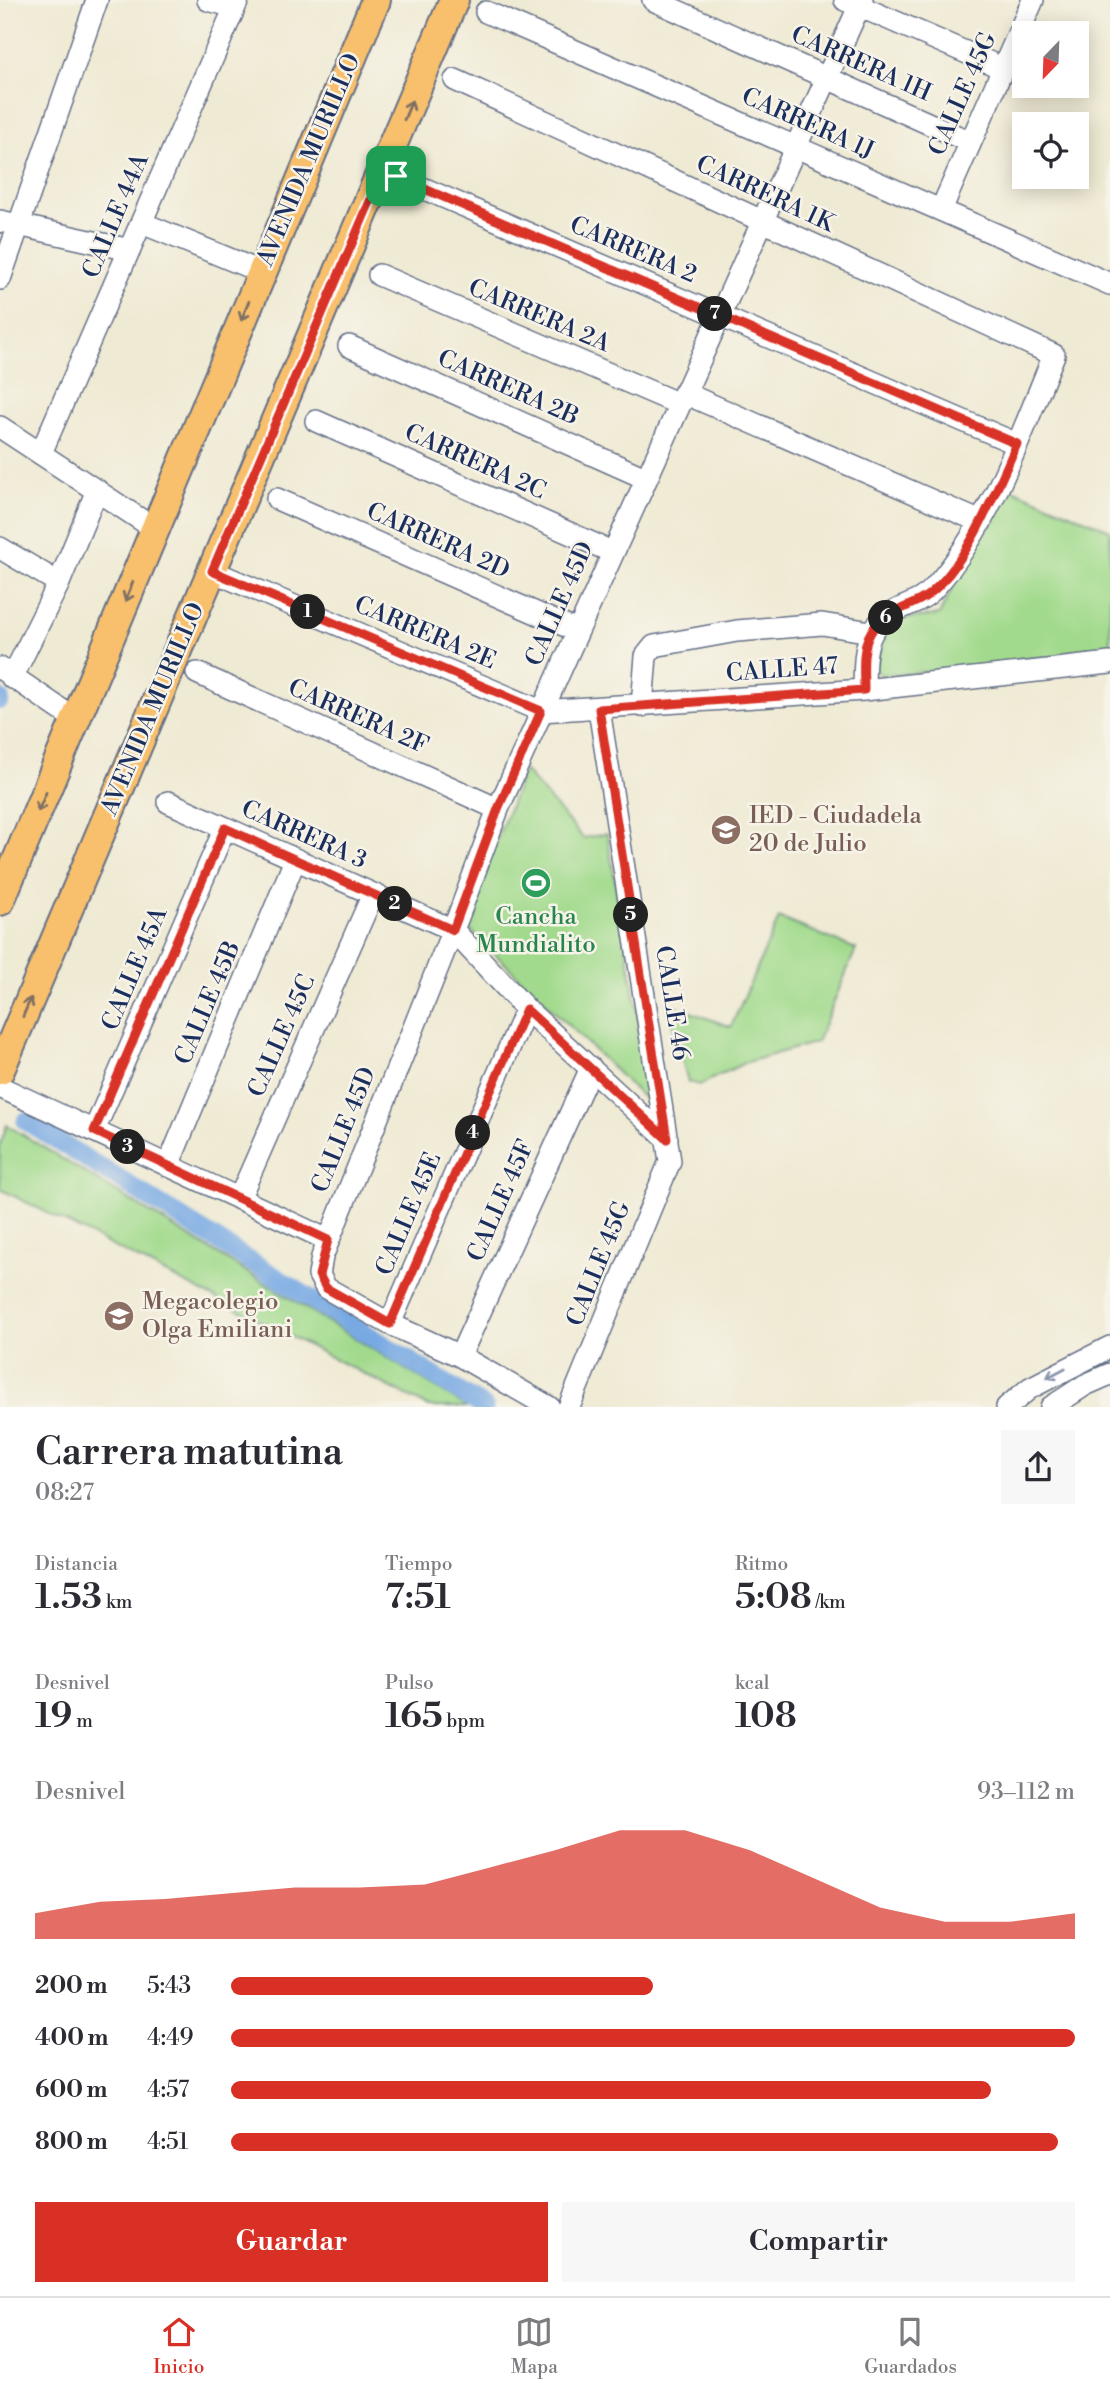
<!DOCTYPE html>
<html lang="es">
<head>
<meta charset="utf-8">
<style>
	:root { --surface:#fff; --page:#f7f7f7; --text:#2b2b33; --muted:#7c7c81; --line:#e1e1e2; --accent:#d93025 }
	body { margin:0; font-family:"Libre Bodoni",serif; background:var(--page); color:var(--text); height:100vh; display:flex; flex-direction:column; font-size:26px; white-space:nowrap }
	* { box-sizing:border-box; margin:0 }
	p { font-size:23px; color:var(--muted) }
	.icon { flex:none; width:38px; height:38px; fill:none; stroke:currentColor; stroke-width:2; stroke-linecap:round; stroke-linejoin:round }
	.map { position:relative; height:1407px; overflow:hidden }
	.drawer { display:flex; flex-direction:column; background:var(--surface); flex:1 }
	.drawer>* { flex:none }
	.needle { width:46px; rotate:203deg }
	.tools { position:absolute; left:1012px; top:21px; display:grid; gap:14px }
	.tools a { display:grid; place-items:center; width:77px; height:77px; border-radius:0px; background:var(--surface); box-shadow:0 4px 18px #0003; font-size:35px }
	.pin { position:absolute; display:grid; place-items:center; width:60px; height:60px; color:#fff; margin:-30px; border-radius:14px; box-shadow:0 4px 10px #0006 }
	.km { position:absolute; width:35px; height:35px; margin:-18px; border-radius:50%; background:#222; color:#fff; font-size:19px; line-height:35px; text-align:center }
	.round { display:grid; place-items:center; flex:none; width:74px; height:74px; border-radius:0px; background:var(--page) }
	.overview { display:flex; align-items:center; justify-content:space-between; height:119px; padding:0 35px }
	h1 { font-size:38px; font-weight:600; line-height:52px }
	.figures { display:grid; grid-template-columns:repeat(3,1fr); gap:10px; height:119px; padding:7px 35px }
	.figures div { display:grid; align-content:center }
	.figures b { font-size:35px; font-weight:600 }
	.figures small { font-size:19px; font-weight:400 }
	.figures p { font-size:19px }
	.chart { height:196px; padding:14px 35px }
	.chart p { display:flex; justify-content:space-between }
	.chart svg { width:100%; height:126px; margin-top:7px; fill:var(--accent); opacity:.7 }
	.button { display:flex; gap:14px; margin-top:auto; padding:14px 35px }
	.button a { flex:1; height:80px; border-radius:0px; background:var(--accent); color:#fff; font-size:28px; font-weight:600; line-height:80px; text-align:center }
	.button a+a { background:var(--page); color:var(--text) }
	ul { padding:0 35px; list-style:none; font-size:23px }
	li { display:grid; grid-template-columns:112px 84px 1fr; align-items:center; height:52px }
	li i { height:18px; border-radius:9px; background:var(--accent) }
	.tab-bar { display:flex; justify-content:space-around; align-items:center; height:98px; border-top:2px solid var(--line); background:var(--surface); font-size:19px; color:var(--muted) }
	.tab-bar a { display:grid; justify-items:center; gap:4px }
	.tab-bar .current { color:var(--accent) }
	.map>svg:first-child { display:block }
	.green { fill:#a1da8c; stroke:#5e8475; stroke-width:2 }
	.lines { fill:none; stroke-linecap:round; stroke-linejoin:round }
	.canal { stroke:#77a9e3; stroke-width:19 }
	.minor-casing { stroke:#657087; stroke-width:24 }
	.major-casing { stroke:#657087; stroke-width:32 }
	.minor { stroke:#fff; stroke-width:21 }
	.major { stroke:#f8bf6c; stroke-width:28 }
	.oneway { stroke:#7e7064 }
	.oneway2 { stroke:#8d97ae }
	.route-casing { stroke:#fff; stroke-width:14 }
	.route { stroke:#d93025; stroke-width:9 }
	.labels { text-anchor:middle; dominant-baseline:central; stroke-width:5; stroke-linejoin:round; paint-order:stroke }
	.street-label { font-size:24px; fill:#1b2f5e; stroke:#f7f3e8 }
	.education-label { font-size:24px; fill:#785e54; stroke:#f7f3e8; text-anchor:start }
	.leisure-label { font-size:24px; fill:#27864d; stroke:#f7f3e8 }
</style>
</head>
<body>
<div class="map">
<svg width="1110" height="1407" viewBox="0 0 1110 1407">
	<rect width="100%" height="100%" fill="#f7f3e8"/>
	<filter id="ink" filterUnits="userSpaceOnUse"><feTurbulence type="fractalNoise" baseFrequency=".0143" numOctaves="2"/><feDisplacementMap in="SourceGraphic" scale="14" xChannelSelector="R" yChannelSelector="G"/><feConvolveMatrix kernelMatrix="1 2 1 2 8 2 1 2 1" color-interpolation-filters="sRGB"/></filter>
	<filter id="wash" filterUnits="userSpaceOnUse"><feTurbulence type="fractalNoise" baseFrequency=".00686" numOctaves="4" result="noise"/><feDisplacementMap in="SourceGraphic" scale="28" xChannelSelector="R" yChannelSelector="G"/><feGaussianBlur stdDeviation="1.57" result="paint"/><feColorMatrix in="noise" values="0 0 0 0 0 0 0 0 0 0 0 0 0 0 0 0 0 1.4 0 .05"/><feComposite in="paint" operator="in"/></filter>
	<g filter="url(#wash)">
		<rect width="100%" height="100%" fill="#efead3"/>
		<path class="green" d="M 1003,485 L 1110,530 L 1110,655 L 881,676 L 873,666 L 875,636 L 892,620 L 939,615 Z
			M 524,770 L 583,838 L 607,834 L 654,1108 L 464,924 Z
			M 779,918 L 856,949 L 817,1042 L 744,1063 L 700,1085 L 688,1082 L 667,1003 L 731,1027 Z
			M 7,1125 L 467,1407 L 429,1407 L 0,1189 L 0,1145 Z"/>
		<g class="lines">
			<path class="canal" d="M 0,699 L 0,700
				M 26,1121 L 484,1407"/>
		</g>
	</g>
	<g filter="url(#ink)">
		<g class="lines">
			<g class="minor-casing">
				<path id="minor" d="M 208,0 L 235,7
					M 653,0 L 970,142
					M 845,0 L 1002,68
					M 486,12 L 1110,284
					M 455,80 L 1054,355 C 1021,434 992,522 935,587 C 926,598 913,603 899,609 C 862,627 865,654 864,690
					M 383,171 L 1017,444
					M 941,210 L 1033,0
					M 0,221 L 130,250
					M 142,223 L 261,272
					M 379,275 L 679,404
					M 0,279 L 97,0
					M 349,346 L 645,478
					M 684,393 L 981,522
					M 316,421 L 612,552
					M 0,427 L 155,529
					M 41,453 L 238,0
					M 277,499 L 577,631
					M 0,548 L 59,583
					M 212,571 L 541,711 L 864,690 L 1110,663
					M 0,668 L 76,720
					M 197,673 L 498,809
					M 12,678 L 59,583 L 97,490
					M 642,706 L 646,656 L 654,646 L 737,631 L 822,624 L 871,632
					M 168,802 L 453,930 L 526,1009 L 667,1139
					M 0,1087 L 328,1240
					M 94,1131 L 225,828
					M 168,1166 L 295,860
					M 239,1199 L 373,894
					M 390,1324 L 526,1009
					M 460,1356 L 591,1068
					M 549,1407 L 460,1356 L 390,1324 L 326,1288 L 319,1275 L 322,1257 L 458,917 L 498,809 L 862,0
					M 569,1407 L 670,1161 L 599,709
					M 1007,1407 L 1030,1388 L 1110,1347
					M 1051,1407 L 1085,1385 L 1110,1374"/>
			</g>
			<g class="major-casing">
				<path id="major" d="M 0,901 L 376,0
					M 0,1070 L 454,0"/>
			</g>
			<use href="#minor" class="minor"/>
			<use href="#major" class="major"/>
		</g>
		<defs><path id="oneway-shaft" d="M-6 0H5M1.5-3L5.5 0L1.5 3" fill="none" stroke-width="1.6" stroke-linecap="round" stroke-linejoin="round" transform="scale(1.75)"/></defs>
		<g class="oneway">
			<use href="#oneway-shaft" transform="translate(408 110) rotate(-68)"/>
			<use href="#oneway-shaft" transform="translate(245 311) rotate(112)"/>
			<use href="#oneway-shaft" transform="translate(129 592) rotate(112)"/>
			<use href="#oneway-shaft" transform="translate(42 802) rotate(113)"/>
			<use href="#oneway-shaft" transform="translate(27 1007) rotate(-67)"/>
		</g>
		<use class="oneway2" href="#oneway-shaft" transform="translate(1056 1373) rotate(152)"/>
	</g>
	<g class="lines" filter="url(#ink)">
		<g class="route-casing">
			<path id="route" d="M 383,171 L 1017,444 C 997,487 967,566 928,595 C 911,608 883,611 871,632 C 861,648 864,673 864,690 L 599,709 L 667,1139 L 526,1009 L 390,1324 L 326,1288 L 319,1275 L 328,1240 L 94,1131 L 225,828 L 453,930 L 498,809 L 541,711 L 212,571 Z"/>
		</g>
		<use href="#route" class="route"/>
	</g>
	<defs>
		<g id="school-disc" transform="scale(1.575)"><circle r="9.5" fill="#8d6e63" stroke="#f7f3e8"/><path d="M0-5L7-2L0 1L-7-2ZM-4 1L0 2.5L4 1V4Q0 6-4 4Z" fill="#fff"/></g>
		<g id="stadium-disc" transform="scale(1.575)"><circle r="9.5" fill="#2e9e5b" stroke="#f7f3e8"/><path d="M0-5a6.5 5 0 1 0 0 10a6.5 5 0 1 0 0-10ZM-3.5-1.8h7v3.6h-7Z" fill="#fff"/></g>
	</defs>
	<g fill-rule="evenodd">
		<use href="#school-disc" x="726" y="830"/>
		<use href="#stadium-disc" x="536" y="883"/>
		<use href="#school-disc" x="119" y="1316"/>
	</g>
	<g class="labels">
		<g class="street-label">
			<text transform="translate(861 64) rotate(24)">CARRERA 1H</text>
			<text transform="translate(963 94) rotate(-66)">CALLE 45G</text>
			<text transform="translate(808 124) rotate(24)">CARRERA 1J</text>
			<text transform="translate(309 160) rotate(-67)">AVENIDA MURILLO</text>
			<text transform="translate(765 194) rotate(25)">CARRERA 1K</text>
			<text transform="translate(116 216) rotate(-67)">CALLE 44A</text>
			<text transform="translate(633 250) rotate(23)">CARRERA 2</text>
			<text transform="translate(539 316) rotate(23)">CARRERA 2A</text>
			<text transform="translate(508 388) rotate(24)">CARRERA 2B</text>
			<text transform="translate(475 462) rotate(24)">CARRERA 2C</text>
			<text transform="translate(438 541) rotate(24)">CARRERA 2D</text>
			<text transform="translate(560 604) rotate(-66)">CALLE 45D</text>
			<text transform="translate(425 633) rotate(23)">CARRERA 2E</text>
			<text transform="translate(782 670) rotate(-4)">CALLE 47</text>
			<text transform="translate(153 709) rotate(-67)">AVENIDA MURILLO</text>
			<text transform="translate(358 717) rotate(24)">CARRERA 2F</text>
			<text transform="translate(304 835) rotate(24)">CARRERA 3</text>
			<text transform="translate(135 969) rotate(-67)">CALLE 45A</text>
			<text transform="translate(208 1003) rotate(-67)">CALLE 45B</text>
			<text transform="translate(672 1003) rotate(81)">CALLE 46</text>
			<text transform="translate(282 1036) rotate(-66)">CALLE 45C</text>
			<text transform="translate(344 1130) rotate(-68)">CALLE 45D</text>
			<text transform="translate(501 1201) rotate(-66)">CALLE 45F</text>
			<text transform="translate(409 1214) rotate(-67)">CALLE 45E</text>
			<text transform="translate(599 1264) rotate(-68)">CALLE 45G</text>
		</g>
		<g class="education-label">
			<text x="749" y="816">IED - Ciudadela<tspan x="749" dy="28">20 de Julio</tspan></text>
			<text x="142" y="1302">Megacolegio<tspan x="142" dy="28">Olga Emiliani</tspan></text>
		</g>
		<g class="leisure-label">
			<text x="536" y="917">Cancha<tspan x="536" dy="28">Mundialito</tspan></text>
		</g>
	</g>
</svg>
<div class="tools">
<a><svg class="needle" viewBox="-14 -14 28 28"><path d="M0-13l5 13h-10z" fill="#e53935"/><path d="M0 13l5-13h-10z" fill="#7c7c81"/></svg></a>
<a><svg class="icon" aria-label="locate" viewBox="0 0 24 24"><circle cx="12" cy="12" r="6"/><path d="M12 2v4M12 18v4M2 12h4M18 12h4"/></svg></a>
</div>
<div class="pin" style="left:396px;top:176px;background:#1e9e55"><svg class="icon" aria-label="arrive" viewBox="0 0 24 24"><path d="M6 21V4h12l-3 4 3 4H6"/></svg></div>
<b class="km" style="left:308px;top:612px">1</b>
<b class="km" style="left:395px;top:904px">2</b>
<b class="km" style="left:128px;top:1147px">3</b>
<b class="km" style="left:473px;top:1133px">4</b>
<b class="km" style="left:631px;top:915px">5</b>
<b class="km" style="left:886px;top:618px">6</b>
<b class="km" style="left:715px;top:314px">7</b>
</div>
<section class="drawer">
<div class="overview"><div><h1>Carrera matutina</h1><p>08:27</p></div><a class="round"><svg class="icon" aria-label="share" viewBox="0 0 24 24"><path d="M12 15V3M7 8l5-5 5 5M5 13v7h14v-7"/></svg></a></div>
<div class="figures">
<div><p>Distancia</p><b>1.53<small> km</small></b></div>
<div><p>Tiempo</p><b>7:51</b></div>
<div><p>Ritmo</p><b>5:08<small> /km</small></b></div>
</div>
<div class="figures">
<div><p>Desnivel</p><b>19<small> m</small></b></div>
<div><p>Pulso</p><b>165<small> bpm</small></b></div>
<div><p>kcal</p><b>108</b></div>
</div>
<div class="chart"><p><span>Desnivel</span>93–112 m</p>
<svg viewBox="0 0 160 44" preserveAspectRatio="none"><path d="M0 44V35L10 31L20 30L30 28L40 26L50 26L60 25L70 19L80 13L90 6L100 6L110 13L120 23L130 33L140 38L150 38L160 35V44z"/></svg>
</div>
<ul>
<li><b>200 m</b>5:43<i style="width:50%"></i></li>
<li><b>400 m</b>4:49<i style="width:100%"></i></li>
<li><b>600 m</b>4:57<i style="width:90%"></i></li>
<li><b>800 m</b>4:51<i style="width:98%"></i></li>
</ul>
<div class="button"><a>Guardar</a><a>Compartir</a></div>
</section>
<nav class="tab-bar">
<a class="current"><svg class="icon" aria-label="home" viewBox="0 0 24 24"><path d="M3 11l9-7 9 7M6 9v11h12V9"/></svg>Inicio</a>
<a><svg class="icon" aria-label="map" viewBox="0 0 24 24"><path d="M3 6l6-2 6 2 6-2v14l-6 2-6-2-6 2zM9 4v14M15 6v14"/></svg>Mapa</a>
<a><svg class="icon" aria-label="saved" viewBox="0 0 24 24"><path d="M7 4h10v16l-5-4-5 4z"/></svg>Guardados</a>
</nav>
</body>
</html>
